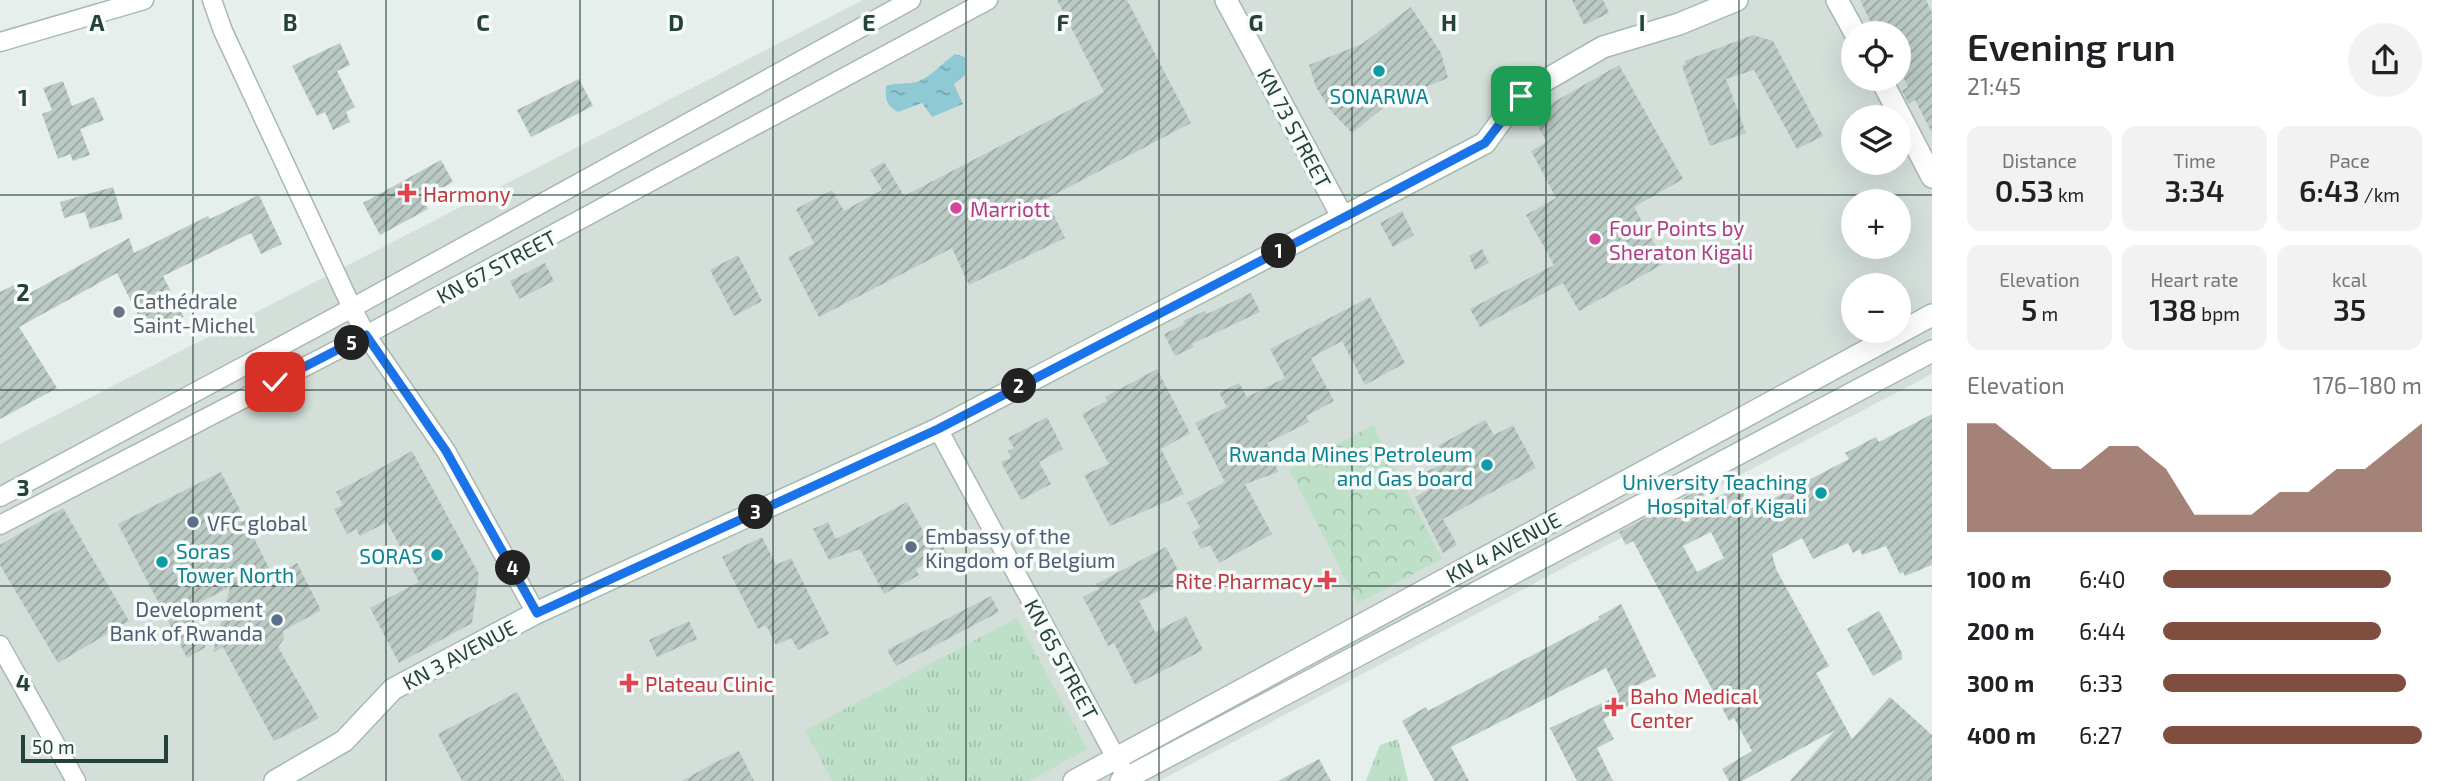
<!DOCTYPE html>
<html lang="en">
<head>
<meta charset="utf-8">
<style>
	:root { --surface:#fff; --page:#f2f2f2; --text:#202124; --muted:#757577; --accent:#7f4e3f }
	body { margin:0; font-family:"Exo 2",sans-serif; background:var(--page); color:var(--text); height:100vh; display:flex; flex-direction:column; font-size:26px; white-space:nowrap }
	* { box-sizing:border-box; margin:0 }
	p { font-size:23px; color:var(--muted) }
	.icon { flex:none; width:38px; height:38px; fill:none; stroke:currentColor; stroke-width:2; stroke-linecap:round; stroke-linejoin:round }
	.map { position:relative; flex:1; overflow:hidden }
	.side { display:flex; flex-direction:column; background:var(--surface); width:525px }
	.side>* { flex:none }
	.tools { position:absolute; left:1841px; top:21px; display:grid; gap:14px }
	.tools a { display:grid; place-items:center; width:70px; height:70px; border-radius:50%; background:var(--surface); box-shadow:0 7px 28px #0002; font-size:35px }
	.scale { position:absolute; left:21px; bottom:18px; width:147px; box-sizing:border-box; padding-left:7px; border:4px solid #24423a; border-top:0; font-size:19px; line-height:24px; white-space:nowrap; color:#24423a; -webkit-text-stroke:5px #f7fbf9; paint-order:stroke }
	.pin { position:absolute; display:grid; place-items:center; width:60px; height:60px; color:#fff; margin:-30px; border-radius:14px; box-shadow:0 4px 10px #0006 }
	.km { position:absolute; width:35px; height:35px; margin:-18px; border-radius:50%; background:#222; color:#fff; font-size:19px; line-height:35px; text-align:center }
	.round { display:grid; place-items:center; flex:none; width:74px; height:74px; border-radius:37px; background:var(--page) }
	.summary { display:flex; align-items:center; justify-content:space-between; height:119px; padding:0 35px }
	h1 { font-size:38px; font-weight:600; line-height:52px }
	.stats { display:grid; grid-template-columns:repeat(3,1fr); gap:10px; height:119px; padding:7px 35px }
	.stats div { display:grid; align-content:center; border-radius:14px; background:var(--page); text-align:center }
	.stats b { font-size:30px; font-weight:600 }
	.stats small { font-size:19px; font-weight:400 }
	.stats p { font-size:19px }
	.chart { height:196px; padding:14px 35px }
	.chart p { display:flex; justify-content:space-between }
	.chart svg { width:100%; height:126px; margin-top:7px; fill:var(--accent); opacity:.7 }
	ul { padding:0 35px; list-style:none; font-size:23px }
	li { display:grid; grid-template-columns:112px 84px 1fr; align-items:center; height:52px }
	li i { height:18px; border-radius:9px; background:var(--accent) }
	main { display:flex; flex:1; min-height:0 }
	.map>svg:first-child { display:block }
	.built { fill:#d4dfda; fill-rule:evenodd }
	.grass { fill:url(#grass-tufts) }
	.park { fill:url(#park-crowns) }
	.water { fill:url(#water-ripples) }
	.building { fill:url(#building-hatch); fill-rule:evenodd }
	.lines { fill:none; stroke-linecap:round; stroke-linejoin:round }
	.minor-casing { stroke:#a8b8b2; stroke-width:21 }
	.tertiary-casing { stroke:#a8b8b2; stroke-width:24 }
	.secondary-casing { stroke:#a4bbb3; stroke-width:24 }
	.minor { stroke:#fff; stroke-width:18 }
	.tertiary { stroke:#fff; stroke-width:21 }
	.secondary { stroke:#fff; stroke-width:21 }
	.route-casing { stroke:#fff; stroke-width:14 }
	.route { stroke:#1a73e8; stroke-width:9 }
	.grid { fill:none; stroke:#24423a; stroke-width:2; stroke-opacity:0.55 }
	.culture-dot { fill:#0f9aa8; stroke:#f7fbf9; stroke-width:2.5 }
	.health-dot { fill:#e0444e; stroke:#f7fbf9; stroke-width:2.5 }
	.hotel-dot { fill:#d1479c; stroke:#f7fbf9; stroke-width:2.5 }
	.worship-dot { fill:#6b7280; stroke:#f7fbf9; stroke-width:2.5 }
	.service-dot { fill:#5c6f8a; stroke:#f7fbf9; stroke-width:2.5 }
	.labels { text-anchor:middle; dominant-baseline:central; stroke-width:7; stroke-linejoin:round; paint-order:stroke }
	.culture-label { font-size:21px; fill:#0d838f; stroke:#f7fbf9; text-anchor:end }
	.street-label { font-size:21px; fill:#24423a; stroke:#f7fbf9 }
	.health-label { font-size:21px; fill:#be3a42; stroke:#f7fbf9; text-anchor:start }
	.hotel-label { font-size:21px; fill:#b23c85; stroke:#f7fbf9; text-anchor:start }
	.worship-label { font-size:21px; fill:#5b616d; stroke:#f7fbf9; text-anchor:start }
	.service-label { font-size:21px; fill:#4e5e75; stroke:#f7fbf9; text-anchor:start }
	.grid-label { font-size:23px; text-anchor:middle; font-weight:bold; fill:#24423a; stroke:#f7fbf9; stroke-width:7; stroke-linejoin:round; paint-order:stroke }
</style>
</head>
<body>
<main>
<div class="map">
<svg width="1932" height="781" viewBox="0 0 1932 781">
	<defs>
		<pattern id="grass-tufts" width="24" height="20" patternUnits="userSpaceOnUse" patternTransform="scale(1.75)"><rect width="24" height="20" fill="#bfe0c8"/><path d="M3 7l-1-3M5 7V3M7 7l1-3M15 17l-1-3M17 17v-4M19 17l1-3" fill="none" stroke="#a4c1ad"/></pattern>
		<pattern id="park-crowns" width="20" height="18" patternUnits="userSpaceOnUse" patternTransform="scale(1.75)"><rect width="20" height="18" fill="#bfe0c8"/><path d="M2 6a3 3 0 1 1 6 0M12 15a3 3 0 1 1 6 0" fill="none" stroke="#a4c1ad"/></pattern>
		<pattern id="water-ripples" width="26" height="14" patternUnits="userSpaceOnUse" patternTransform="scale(1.75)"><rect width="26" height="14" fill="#8ec9d4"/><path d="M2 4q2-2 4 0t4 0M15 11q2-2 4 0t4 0" fill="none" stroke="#74a5ad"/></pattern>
		<pattern id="building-hatch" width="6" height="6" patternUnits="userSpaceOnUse" patternTransform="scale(1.75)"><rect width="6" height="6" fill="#bbcac4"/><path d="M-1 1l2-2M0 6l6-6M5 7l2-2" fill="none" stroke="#98a6a0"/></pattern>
	</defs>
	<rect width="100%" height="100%" fill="#e6efeb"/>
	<path class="built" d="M 863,0 L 1932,0 L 1932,374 L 1159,781 L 0,781 L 0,444 ZM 1853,33 L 1899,33 L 1899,79 L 1853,79 ZM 1853,117 L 1899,117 L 1899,163 L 1853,163 ZM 1853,201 L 1899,201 L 1899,247 L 1853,247 ZM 1853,285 L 1899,285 L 1899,331 L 1853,331 Z"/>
	<path class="grass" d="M 1017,618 L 1087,749 L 1029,781 L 832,781 L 805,730 Z
		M 1398,739 L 1408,781 L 1366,781 L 1380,745 Z"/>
	<path class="park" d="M 1373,425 L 1442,559 L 1358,603 L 1289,469 Z"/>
	<path class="water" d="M 955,54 L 965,57 L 965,75 L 954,84 L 963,104 L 932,117 L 922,103 L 898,112 C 886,105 885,99 886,86 C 897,82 909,85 919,81 C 933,75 942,63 955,54 Z"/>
	<path class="building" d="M 1057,0 L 1127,0 L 1191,123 L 1046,199 L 1065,238 L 969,285 L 952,248 L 819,317 L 788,257 L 814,243 L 796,209 L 832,190 L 844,211 L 882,190 L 870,170 L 884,162 L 904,196 L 1104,92 Z
		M 1572,0 L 1603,0 L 1609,13 L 1584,25 Z
		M 1860,0 L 1926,0 L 1932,13 L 1932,133 L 1915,100 L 1909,104 L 1902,91 L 1908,87 L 1899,68 L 1899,33 L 1876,33 Z
		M 1411,7 L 1441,53 L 1448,78 L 1393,100 L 1352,133 L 1331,111 L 1316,87 L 1309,65 L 1362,44 Z
		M 1753,35 L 1773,41 L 1823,136 L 1797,149 L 1754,70 L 1726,79 L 1746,133 L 1710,146 L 1682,66 L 1686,64 L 1684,61 Z
		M 340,43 L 350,65 L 337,71 L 355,107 L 346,112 L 350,122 L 333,130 L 325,112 L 317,116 L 292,66 Z
		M 1619,65 L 1683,179 L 1634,207 L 1665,263 L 1579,311 L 1563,283 L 1480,327 L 1470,309 L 1554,265 L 1526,215 L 1556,198 L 1531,151 L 1547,142 L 1531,115 Z
		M 579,79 L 593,106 L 531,137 L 517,110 Z
		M 63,81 L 72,106 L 94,97 L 104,120 L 80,129 L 90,155 L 73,161 L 70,154 L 58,159 L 42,114 L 52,110 L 43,88 Z
		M 441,160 L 453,182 L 423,198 L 428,209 L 380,235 L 363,203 Z
		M 113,187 L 123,219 L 90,229 L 85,212 L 64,218 L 60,202 Z
		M 259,195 L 282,244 L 261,254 L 251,233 L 163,276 L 184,317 L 148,335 L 117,273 L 19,327 L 57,388 L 0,419 L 0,292 L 14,285 L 21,298 L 129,238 L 134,253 L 208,216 L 210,219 Z
		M 1402,211 L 1414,235 L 1393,247 L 1380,223 Z
		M 1482,249 L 1489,263 L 1475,270 L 1469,256 Z
		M 738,255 L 762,301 L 734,316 L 710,270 Z
		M 545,263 L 554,281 L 519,299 L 510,281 Z
		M 1251,293 L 1260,312 L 1192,344 L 1194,347 L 1175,356 L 1164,334 L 1185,324 L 1183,321 L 1205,311 L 1207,314 Z
		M 1370,297 L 1405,363 L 1365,385 L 1342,341 L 1311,358 L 1334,401 L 1306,416 L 1309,422 L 1267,443 L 1278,472 L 1245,484 L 1272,534 L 1219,563 L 1210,545 L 1201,549 L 1192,532 L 1200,527 L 1187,503 L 1225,482 L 1195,423 L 1227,407 L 1219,393 L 1239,383 L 1247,397 L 1285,378 L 1270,349 Z
		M 1157,369 L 1190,433 L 1161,449 L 1184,494 L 1110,526 L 1084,475 L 1109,464 L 1082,414 L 1107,401 L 1105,397 Z
		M 1932,414 L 1932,565 L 1905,576 L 1903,572 L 1900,574 L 1886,546 L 1862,555 L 1860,549 L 1853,553 L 1848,543 L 1813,559 L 1802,538 L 1772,554 L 1776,569 L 1829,666 L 1816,673 L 1852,739 L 1890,697 L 1932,735 L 1932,781 L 1790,781 L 1835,730 L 1742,781 L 1729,781 L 1722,769 L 1752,751 L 1734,718 L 1729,721 L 1633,541 L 1626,545 L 1619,532 L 1701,489 L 1708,502 L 1739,486 L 1751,508 L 1761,505 L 1849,459 L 1845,453 L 1876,437 L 1879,442 ZM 1711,532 L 1724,558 L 1697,572 L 1683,546 Z
		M 1047,417 L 1063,449 L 1039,462 L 1051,484 L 1021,500 L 1001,462 L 1011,458 L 1008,451 L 1014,448 L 1008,438 Z
		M 1485,420 L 1494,435 L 1513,425 L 1536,468 L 1443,519 L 1457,545 L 1443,553 L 1415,497 L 1434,487 L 1426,472 L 1447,461 L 1438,446 Z
		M 412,451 L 479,574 L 472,623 L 399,663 L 370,608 L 419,582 L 387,522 L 360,536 L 356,529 L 347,534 L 334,509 L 343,505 L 336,492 Z
		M 221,472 L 273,576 L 297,563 L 321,610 L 283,631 L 284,639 L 278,647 L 319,718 L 274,741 L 223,647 L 213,653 L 230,587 L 185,610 L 206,647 L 187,658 L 118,524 Z
		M 907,502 L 927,538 L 936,532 L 947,553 L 916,569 L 919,575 L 884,594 L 860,549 L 829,560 L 813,529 L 828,522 L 836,539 Z
		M 63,508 L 129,621 L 58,663 L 0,565 L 0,545 Z
		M 762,537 L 776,565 L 791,558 L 829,634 L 798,650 L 791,638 L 776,645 L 766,625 L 758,629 L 722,557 Z
		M 1166,547 L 1180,574 L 1172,578 L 1175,583 L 1139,601 L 1155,632 L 1186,616 L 1203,650 L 1135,685 L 1114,643 L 1108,646 L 1083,597 L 1099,589 L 1096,584 Z
		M 991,596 L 999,612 L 896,666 L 887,650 Z
		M 1621,604 L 1656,676 L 1636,686 L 1644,698 L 1603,719 L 1614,739 L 1597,748 L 1613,781 L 1577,781 L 1550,728 L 1619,695 L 1606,668 L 1451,747 L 1469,781 L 1434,781 L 1402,721 L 1426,707 L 1428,711 L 1600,619 L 1598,617 Z
		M 1879,611 L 1902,653 L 1902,659 L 1873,676 L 1847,629 Z
		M 689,621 L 697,639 L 657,657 L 649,640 Z
		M 517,692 L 564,781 L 462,781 L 438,734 Z
		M 739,751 L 754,781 L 682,781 L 714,763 Z
		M 1319,759 L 1331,781 L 1278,781 Z"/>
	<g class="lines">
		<g class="minor-casing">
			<path id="minor" d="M 212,0 L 223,31 L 352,308 L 366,335 L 446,451 L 536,613
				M 0,42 L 144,0
				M 938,429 L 1122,769
				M 0,497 L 352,308 L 911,0
				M 0,525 L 366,335 L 988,0
				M 0,645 L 76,781"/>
		</g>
		<g class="tertiary-casing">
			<path id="tertiary" d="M 1226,0 L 1343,218
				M 1837,0 L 1855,33
				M 1881,79 L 1932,177
				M 1074,781 L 1932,315
				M 1121,781 L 1932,351"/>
		</g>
		<g class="secondary-casing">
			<path id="secondary" d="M 275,781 L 344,741 L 393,689 L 536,613 L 938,429 L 1485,143 L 1520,95 L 1603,47 L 1679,24 L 1737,0"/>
		</g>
		<use href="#minor" class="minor"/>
		<use href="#tertiary" class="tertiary"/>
		<use href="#secondary" class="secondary"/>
	</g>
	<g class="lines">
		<g class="route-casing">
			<path id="route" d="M 275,382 L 366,335 L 446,451 L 537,613 L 938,429 L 1343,218 L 1485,143 L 1521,96"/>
		</g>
		<use href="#route" class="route"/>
	</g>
	<path class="grid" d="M 193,0 L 193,781M 386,0 L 386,781M 580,0 L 580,781M 773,0 L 773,781M 966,0 L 966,781M 1159,0 L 1159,781M 1352,0 L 1352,781M 1546,0 L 1546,781M 1739,0 L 1739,781M 0,195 L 1932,195M 0,390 L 1932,390M 0,586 L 1932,586"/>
	<g class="culture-dot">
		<circle cx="1379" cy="71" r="7"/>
		<circle cx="1487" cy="465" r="7"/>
		<circle cx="1821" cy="493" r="7"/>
		<circle cx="437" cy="555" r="7"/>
		<circle cx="162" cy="562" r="7"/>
	</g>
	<g class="health-dot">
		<path d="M403.5 182.5h7v7h7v7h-7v7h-7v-7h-7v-7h7z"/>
		<path d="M1323.5 569.5h7v7h7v7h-7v7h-7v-7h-7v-7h7z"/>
		<path d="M625.5 672.5h7v7h7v7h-7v7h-7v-7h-7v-7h7z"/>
		<path d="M1610.5 696.5h7v7h7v7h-7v7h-7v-7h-7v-7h7z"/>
	</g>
	<g class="hotel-dot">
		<circle cx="956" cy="208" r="7"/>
		<circle cx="1595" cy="239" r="7"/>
	</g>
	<circle class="worship-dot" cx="119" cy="312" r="7"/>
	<g class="service-dot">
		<circle cx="193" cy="522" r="7"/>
		<circle cx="911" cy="547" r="7"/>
		<circle cx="277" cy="620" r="7"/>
	</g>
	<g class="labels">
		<g class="culture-label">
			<text x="1379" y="95" text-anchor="middle">SONARWA</text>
			<text x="1473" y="453">Rwanda Mines Petroleum<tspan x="1473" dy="24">and Gas board</tspan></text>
			<text x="1807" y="481">University Teaching<tspan x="1807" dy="24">Hospital of Kigali</tspan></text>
			<text x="176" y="550" text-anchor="start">Soras<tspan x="176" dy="24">Tower North</tspan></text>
			<text x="423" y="555">SORAS</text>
		</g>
		<g class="street-label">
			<text transform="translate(1295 128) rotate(62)">KN 73 STREET</text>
			<text transform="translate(496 266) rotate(-28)">KN 67 STREET</text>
			<text transform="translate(1503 547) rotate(-28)">KN 4 AVENUE</text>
			<text transform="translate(459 654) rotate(-28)">KN 3 AVENUE</text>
			<text transform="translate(1062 659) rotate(62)">KN 65 STREET</text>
		</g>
		<g class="health-label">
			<text x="423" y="193">Harmony</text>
			<text x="1313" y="580" text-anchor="end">Rite Pharmacy</text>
			<text x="645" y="683">Plateau Clinic</text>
			<text x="1630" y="695">Baho Medical<tspan x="1630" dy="24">Center</tspan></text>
		</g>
		<g class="hotel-label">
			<text x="970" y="208">Marriott</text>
			<text x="1609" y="227">Four Points by<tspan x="1609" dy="24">Sheraton Kigali</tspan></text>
		</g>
		<g class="worship-label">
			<text x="133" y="300">Cathédrale<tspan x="133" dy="24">Saint-Michel</tspan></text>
		</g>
		<g class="service-label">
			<text x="207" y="522">VFC global</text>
			<text x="925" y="535">Embassy of the<tspan x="925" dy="24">Kingdom of Belgium</tspan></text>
			<text x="263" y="608" text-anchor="end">Development<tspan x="263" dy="24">Bank of Rwanda</tspan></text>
		</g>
	</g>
	<g class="grid-label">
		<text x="97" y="31">A</text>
		<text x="290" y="31">B</text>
		<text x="483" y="31">C</text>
		<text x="676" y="31">D</text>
		<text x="869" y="31">E</text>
		<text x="1063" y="31">F</text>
		<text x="1256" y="31">G</text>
		<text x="1449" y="31">H</text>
		<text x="1642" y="31">I</text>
		<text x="23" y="106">1</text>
		<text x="23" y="301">2</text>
		<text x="23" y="496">3</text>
		<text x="23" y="691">4</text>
	</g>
</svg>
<div class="tools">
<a><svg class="icon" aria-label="locate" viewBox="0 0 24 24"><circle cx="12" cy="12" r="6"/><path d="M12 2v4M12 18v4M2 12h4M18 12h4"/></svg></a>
<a><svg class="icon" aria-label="layers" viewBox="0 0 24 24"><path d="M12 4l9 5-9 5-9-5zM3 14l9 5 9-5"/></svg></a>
<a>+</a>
<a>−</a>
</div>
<div class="scale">50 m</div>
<div class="pin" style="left:1521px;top:96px;background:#1e9e55"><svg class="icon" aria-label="arrive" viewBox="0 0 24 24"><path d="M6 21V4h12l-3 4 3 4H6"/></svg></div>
<div class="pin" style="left:275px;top:382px;background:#d93025"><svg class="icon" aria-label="check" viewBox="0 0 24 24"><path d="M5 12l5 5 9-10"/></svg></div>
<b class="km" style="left:1279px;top:251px">1</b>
<b class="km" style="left:1019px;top:386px">2</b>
<b class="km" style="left:756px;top:512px">3</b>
<b class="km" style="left:513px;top:568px">4</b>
<b class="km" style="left:352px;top:343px">5</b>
</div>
<section class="side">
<div class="summary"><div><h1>Evening run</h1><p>21:45</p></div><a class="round"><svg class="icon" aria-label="share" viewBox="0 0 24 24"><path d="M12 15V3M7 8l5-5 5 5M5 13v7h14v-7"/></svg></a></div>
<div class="stats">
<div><p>Distance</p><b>0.53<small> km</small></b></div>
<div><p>Time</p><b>3:34</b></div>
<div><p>Pace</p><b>6:43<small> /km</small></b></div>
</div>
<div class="stats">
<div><p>Elevation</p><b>5<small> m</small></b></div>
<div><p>Heart rate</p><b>138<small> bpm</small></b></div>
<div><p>kcal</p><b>35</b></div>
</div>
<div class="chart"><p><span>Elevation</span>176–180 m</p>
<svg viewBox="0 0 160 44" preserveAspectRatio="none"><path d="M0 44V6L10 6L20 14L30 22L40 22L50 14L60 14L70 22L80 38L90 38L100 38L110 30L120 30L130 22L140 22L150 14L160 6V44z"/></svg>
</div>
<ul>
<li><b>100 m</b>6:40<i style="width:88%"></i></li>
<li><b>200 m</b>6:44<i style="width:84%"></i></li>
<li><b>300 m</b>6:33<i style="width:94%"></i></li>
<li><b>400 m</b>6:27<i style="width:100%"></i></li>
</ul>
</section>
</main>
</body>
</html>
